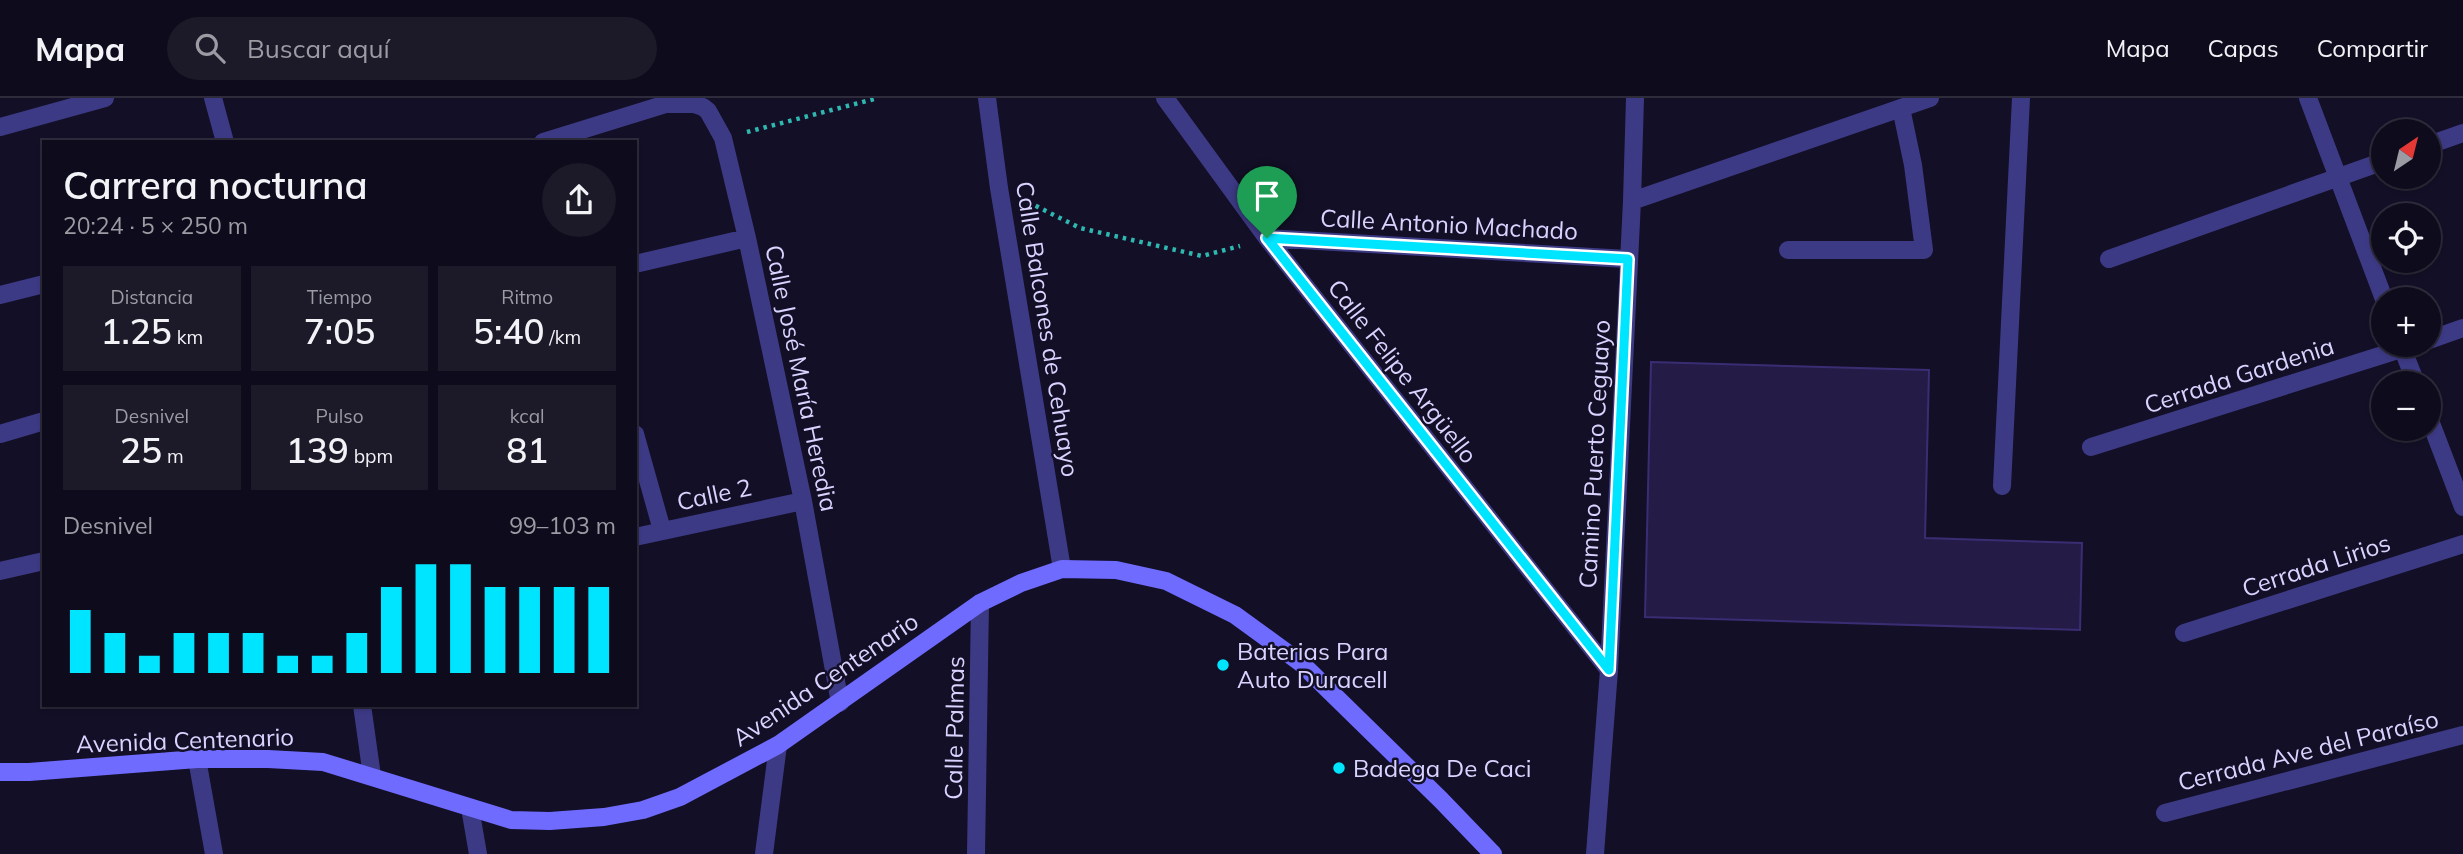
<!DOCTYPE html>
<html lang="es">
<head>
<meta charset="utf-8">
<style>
	:root { --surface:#0e0b1c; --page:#1c1929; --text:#f1f3f6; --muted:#9b9ba3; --line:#2e2b3b; --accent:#00e5ff }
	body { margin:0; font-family:Mulish,sans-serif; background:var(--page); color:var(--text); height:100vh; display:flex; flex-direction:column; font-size:26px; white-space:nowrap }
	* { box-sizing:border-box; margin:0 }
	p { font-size:23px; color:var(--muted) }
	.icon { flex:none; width:38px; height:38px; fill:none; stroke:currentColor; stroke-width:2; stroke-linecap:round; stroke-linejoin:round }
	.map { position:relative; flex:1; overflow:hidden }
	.sheet { position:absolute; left:42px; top:42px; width:595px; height:567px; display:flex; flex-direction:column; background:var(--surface); border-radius:0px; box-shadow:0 2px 5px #0004,0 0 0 2px var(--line) }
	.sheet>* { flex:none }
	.needle { width:46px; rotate:35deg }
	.tools { position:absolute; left:2371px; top:21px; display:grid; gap:14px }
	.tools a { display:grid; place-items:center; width:70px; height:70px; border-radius:50%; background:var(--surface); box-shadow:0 2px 5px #0004,0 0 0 2px var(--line); font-size:35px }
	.pin { position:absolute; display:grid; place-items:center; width:60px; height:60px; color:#fff; margin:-72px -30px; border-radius:50% 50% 50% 0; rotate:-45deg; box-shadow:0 0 7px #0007 }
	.pin .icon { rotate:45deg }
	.round { display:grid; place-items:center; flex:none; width:74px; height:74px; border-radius:37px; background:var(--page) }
	.head { display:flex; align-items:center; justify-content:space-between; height:119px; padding:0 21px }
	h1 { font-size:38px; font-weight:600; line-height:52px }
	.metrics { display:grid; grid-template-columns:repeat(3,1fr); gap:10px; height:119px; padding:7px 21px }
	.metrics div { display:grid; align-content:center; border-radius:0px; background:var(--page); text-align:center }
	.metrics b { font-size:35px; font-weight:600 }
	.metrics small { font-size:19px; font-weight:400 }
	.metrics p { font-size:19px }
	.chart { height:196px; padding:14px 21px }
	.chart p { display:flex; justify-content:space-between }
	.chart svg { width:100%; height:126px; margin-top:7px; stroke:var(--accent); stroke-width:6 }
	header { display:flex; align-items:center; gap:42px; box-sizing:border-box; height:98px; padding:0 35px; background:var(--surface); border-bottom:2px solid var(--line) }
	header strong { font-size:33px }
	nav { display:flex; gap:38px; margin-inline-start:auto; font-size:24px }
	.search { width:490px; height:63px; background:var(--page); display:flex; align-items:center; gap:18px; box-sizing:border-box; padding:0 24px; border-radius:38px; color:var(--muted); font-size:26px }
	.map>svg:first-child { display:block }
	.building { fill:#241b47; stroke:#3b2d73; stroke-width:2 }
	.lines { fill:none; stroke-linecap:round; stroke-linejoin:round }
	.path { stroke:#2fb8b0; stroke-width:4.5; stroke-dasharray:3.5 5; stroke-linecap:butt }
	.service { stroke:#3d3a85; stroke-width:18 }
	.minor { stroke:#3d3a85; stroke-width:18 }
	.tertiary { stroke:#3d3a85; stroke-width:18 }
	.secondary { stroke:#6f6bff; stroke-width:18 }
	.route-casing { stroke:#fff; stroke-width:14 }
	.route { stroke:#00e5ff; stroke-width:9 }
	.poi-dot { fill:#00e5ff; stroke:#130f26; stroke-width:2.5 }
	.labels { text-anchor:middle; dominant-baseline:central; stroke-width:5; stroke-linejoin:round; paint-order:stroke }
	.street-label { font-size:24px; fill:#d9d4ff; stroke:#130f26 }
	.poi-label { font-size:24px; fill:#d9d4ff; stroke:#130f26; text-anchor:start }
</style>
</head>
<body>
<header>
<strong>Mapa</strong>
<div class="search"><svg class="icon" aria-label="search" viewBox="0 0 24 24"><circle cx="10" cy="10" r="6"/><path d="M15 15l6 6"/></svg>Buscar aquí</div>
<nav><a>Mapa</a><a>Capas</a><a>Compartir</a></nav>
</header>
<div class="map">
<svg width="2463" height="756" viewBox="0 0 2463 756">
	<rect width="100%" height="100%" fill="#130f26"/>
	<path class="building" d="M 1651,264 L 1929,272 L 1925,440 L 2082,445 L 2080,532 L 1645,519 Z"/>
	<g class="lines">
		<path class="path" d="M 747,34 L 878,0
			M 1028,104 L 1080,130 L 1202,158 L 1240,148"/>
		<path class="service" d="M 1788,152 L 1924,152 L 1913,67 L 1901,10
			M 2002,388 L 2021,0"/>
		<path class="minor" d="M 213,0 L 225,44
			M 987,0 L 999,90 L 1062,471
			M 1165,0 L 1267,140 L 1609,572
			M 2308,0 L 2384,201
			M 0,29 L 105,0
			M 543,44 L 666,6 L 694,6 L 703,9 L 708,13 L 723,40 L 747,140 L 803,403 L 840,605
			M 2429,47 L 2463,35
			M 1267,140 L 1627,161
			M 2109,161 L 2384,63
			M 635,166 L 747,140
			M 0,197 L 44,186
			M 2429,242 L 2463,230
			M 2401,247 L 2416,285
			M 2429,320 L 2463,409
			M 0,336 L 44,323
			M 635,336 L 662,432
			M 2091,349 L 2414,247
			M 635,439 L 803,403
			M 0,473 L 44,463
			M 2184,535 L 2463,446
			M 362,607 L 372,678
			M 197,661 L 214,756
			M 470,710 L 478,756
			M 2165,715 L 2463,637
			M 764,756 L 778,647
			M 976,756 L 980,505"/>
		<path class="tertiary" d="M 1632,103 L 1930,0
			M 1595,756 L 1609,572 L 1632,103 L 1635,0"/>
		<path class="secondary" d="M 0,674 L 29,674 L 197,661 L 268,661 L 323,664 L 511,722 L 550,723 L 604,719 L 643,712 L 680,699 L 778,647 L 980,505 L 1021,485 L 1062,471 L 1116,472 L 1166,483 L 1235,517 L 1301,565 L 1441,702 L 1493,756"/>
	</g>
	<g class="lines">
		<g class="route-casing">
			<path id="route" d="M 1267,140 L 1628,161 L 1609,572 Z"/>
		</g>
		<use href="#route" class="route"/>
	</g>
	<g class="poi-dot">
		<circle cx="1223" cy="567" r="7"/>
		<circle cx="1339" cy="670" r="7"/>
	</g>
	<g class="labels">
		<g class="street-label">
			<text transform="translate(1449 126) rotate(3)">Calle Antonio Machado</text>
			<text transform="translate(1048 231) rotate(81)">Calle Balcones de Cehuayo</text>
			<text transform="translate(1403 273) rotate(52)">Calle Felipe Argüello</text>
			<text transform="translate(2239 277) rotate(-18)">Cerrada Gardenia</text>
			<text transform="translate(802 280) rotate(78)">Calle José María Heredia</text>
			<text transform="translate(1594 356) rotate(-87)">Camino Puerto Ceguayo</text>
			<text transform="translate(714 396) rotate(-12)">Calle 2</text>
			<text transform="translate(2316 467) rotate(-18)">Cerrada Lirios</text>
			<text transform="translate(825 581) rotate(-34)">Avenida Centenario</text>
			<text transform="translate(954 630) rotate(-89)">Calle Palmas</text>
			<text transform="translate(185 642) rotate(-2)">Avenida Centenario</text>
			<text transform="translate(2308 652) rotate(-14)">Cerrada Ave del Paraíso</text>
		</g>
		<g class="poi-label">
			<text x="1237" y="553">Baterias Para<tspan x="1237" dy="28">Auto Duracell</tspan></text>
			<text x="1353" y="670">Badega De Caci</text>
		</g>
	</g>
</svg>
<div class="tools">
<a><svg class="needle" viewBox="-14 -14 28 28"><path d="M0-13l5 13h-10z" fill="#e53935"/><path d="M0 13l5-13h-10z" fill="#9b9ba3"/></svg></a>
<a><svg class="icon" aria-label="locate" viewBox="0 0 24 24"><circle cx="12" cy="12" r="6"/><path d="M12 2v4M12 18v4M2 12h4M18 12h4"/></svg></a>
<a>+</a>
<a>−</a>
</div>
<div class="pin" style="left:1267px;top:140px;background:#1e9e55"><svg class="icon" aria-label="arrive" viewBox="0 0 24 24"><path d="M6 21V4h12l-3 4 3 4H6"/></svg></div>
<section class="sheet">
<div class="head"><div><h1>Carrera nocturna</h1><p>20:24 · 5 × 250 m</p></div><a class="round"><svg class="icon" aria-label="share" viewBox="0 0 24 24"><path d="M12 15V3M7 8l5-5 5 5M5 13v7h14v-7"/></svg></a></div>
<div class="metrics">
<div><p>Distancia</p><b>1.25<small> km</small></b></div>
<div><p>Tiempo</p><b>7:05</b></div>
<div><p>Ritmo</p><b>5:40<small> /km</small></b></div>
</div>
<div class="metrics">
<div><p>Desnivel</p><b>25<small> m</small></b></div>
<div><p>Pulso</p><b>139<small> bpm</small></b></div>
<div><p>kcal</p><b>81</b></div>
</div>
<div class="chart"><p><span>Desnivel</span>99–103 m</p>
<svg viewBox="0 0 160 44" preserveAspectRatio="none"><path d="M5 44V22M15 44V30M25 44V38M35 44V30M45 44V30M55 44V30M65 44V38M75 44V38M85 44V30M95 44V14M105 44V6M115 44V6M125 44V14M135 44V14M145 44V14M155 44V14"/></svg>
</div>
</section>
</div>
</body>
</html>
